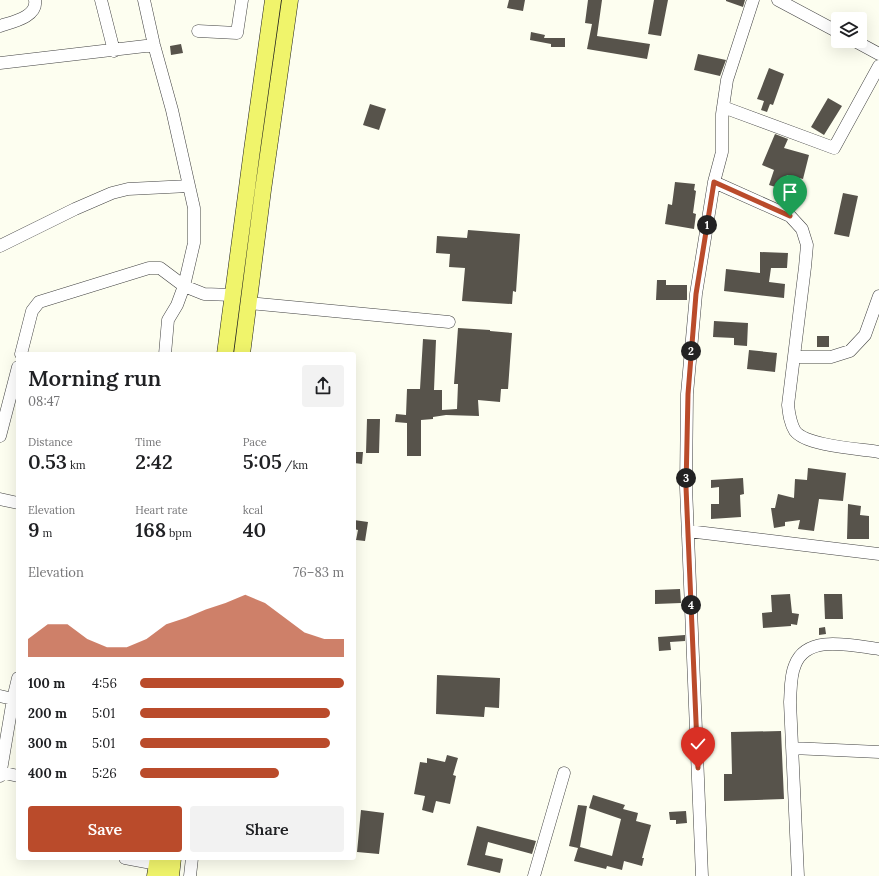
<!DOCTYPE html>
<html lang="en">
<head>
<meta charset="utf-8">
<style>
	:root { --surface:#fff; --page:#f2f2f2; --text:#202124; --muted:#757577; --accent:#ba4b2b }
	body { margin:0; font-family:Lora,serif; background:var(--page); color:var(--text); height:100vh; display:flex; flex-direction:column; font-size:15px; white-space:nowrap }
	* { box-sizing:border-box; margin:0 }
	p { font-size:13px; color:var(--muted) }
	.icon { flex:none; width:22px; height:22px; fill:none; stroke:currentColor; stroke-width:2; stroke-linecap:round; stroke-linejoin:round }
	.map { position:relative; flex:1; overflow:hidden }
	.sheet { position:absolute; left:16px; top:352px; width:340px; height:508px; display:flex; flex-direction:column; background:var(--surface); border-radius:4px; box-shadow:0 4px 16px #0002 }
	.sheet>* { flex:none }
	.tools { position:absolute; left:831px; top:12px; display:grid; gap:8px }
	.tools a { display:grid; place-items:center; width:36px; height:36px; border-radius:4px; background:var(--surface); box-shadow:0 4px 16px #0002; font-size:20px }
	.pin { position:absolute; display:grid; place-items:center; width:34px; height:34px; color:#fff; margin:-41px -17px; border-radius:50% 50% 50% 0; rotate:-45deg; box-shadow:0 0 4px #0007 }
	.pin .icon { rotate:45deg }
	.km { position:absolute; width:20px; height:20px; margin:-10px; border-radius:50%; background:#222; color:#fff; font-size:11px; line-height:20px; text-align:center }
	.round { display:grid; place-items:center; flex:none; width:42px; height:42px; border-radius:4px; background:var(--page) }
	.head { display:flex; align-items:center; justify-content:space-between; height:68px; padding:0 12px }
	h1 { font-size:22px; font-weight:600; line-height:30px }
	.stats { display:grid; grid-template-columns:repeat(3,1fr); gap:6px; height:68px; padding:4px 12px }
	.stats div { display:grid; align-content:center }
	.stats b { font-size:20px; font-weight:600 }
	.stats small { font-size:11px; font-weight:400 }
	.stats p { font-size:11px }
	.chart { height:112px; padding:8px 12px }
	.chart p { display:flex; justify-content:space-between }
	.chart svg { width:100%; height:72px; margin-top:4px; fill:var(--accent); opacity:.7 }
	.cta { display:flex; gap:8px; margin-top:auto; padding:8px 12px }
	.cta a { flex:1; height:46px; border-radius:4px; background:var(--accent); color:#fff; font-size:16px; font-weight:600; line-height:46px; text-align:center }
	.cta a+a { background:var(--page); color:var(--text) }
	ul { padding:0 12px; list-style:none; font-size:13px }
	li { display:grid; grid-template-columns:64px 48px 1fr; align-items:center; height:30px }
	li i { height:10px; border-radius:5px; background:var(--accent) }
	.map>svg:first-child { display:block }
	.building { fill:#57534b }
	.lines { fill:none; stroke-linecap:round; stroke-linejoin:round }
	.minor-casing { stroke:#414141; stroke-width:13 }
	.major-casing { stroke:#1f1f1f; stroke-width:17 }
	.minor { stroke:#fff; stroke-width:12 }
	.major { stroke:#f0f46b; stroke-width:16 }
	.route-casing { stroke:#fff; stroke-width:8 }
	.route { stroke:#ba4b2b; stroke-width:5 }
</style>
</head>
<body>
<div class="map">
<svg width="879" height="876" viewBox="0 0 879 876">
	<rect width="100%" height="100%" fill="#fdfef0"/>
	<path class="building" d="M 509,0 L 525,0 L 523,11 L 507,8 Z
		M 588,0 L 602,0 L 597,36 L 650,44 L 647,59 L 587,49 L 592,24 L 585,23 Z
		M 654,0 L 668,0 L 661,36 L 648,34 Z
		M 726,0 L 745,0 L 743,7 L 726,1 Z
		M 531,32 L 545,35 L 544,38 L 565,38 L 565,47 L 551,47 L 551,44 L 530,40 Z
		M 181,44 L 183,53 L 171,55 L 170,46 Z
		M 698,54 L 726,60 L 720,76 L 694,70 Z
		M 769,68 L 784,74 L 773,105 L 770,104 L 767,112 L 761,110 L 764,101 L 757,99 Z
		M 828,98 L 842,106 L 824,135 L 811,127 Z
		M 370,104 L 386,109 L 379,130 L 363,125 Z
		M 775,134 L 788,139 L 784,148 L 809,155 L 803,179 L 787,175 L 782,189 L 769,185 L 774,170 L 762,165 Z
		M 675,182 L 695,184 L 694,190 L 696,191 L 693,213 L 696,214 L 694,229 L 665,224 L 668,204 L 672,205 Z
		M 843,193 L 858,196 L 849,237 L 834,234 Z
		M 468,230 L 520,234 L 516,292 L 513,291 L 512,304 L 462,301 L 465,268 L 449,267 L 450,254 L 436,253 L 437,236 L 467,238 Z
		M 760,252 L 788,253 L 787,268 L 771,268 L 769,282 L 785,284 L 784,298 L 724,291 L 726,269 L 760,273 Z
		M 657,280 L 666,280 L 666,285 L 687,285 L 687,300 L 656,300 Z
		M 714,321 L 748,323 L 747,346 L 734,345 L 734,338 L 713,337 Z
		M 458,328 L 490,330 L 490,331 L 512,333 L 508,389 L 501,389 L 500,402 L 478,400 L 479,416 L 446,415 L 433,417 L 433,419 L 421,420 L 421,456 L 407,456 L 407,423 L 395,422 L 396,414 L 406,415 L 407,389 L 420,389 L 423,339 L 436,340 L 434,390 L 442,390 L 442,410 L 457,409 L 458,384 L 454,384 Z
		M 817,336 L 829,336 L 829,347 L 817,347 Z
		M 749,350 L 777,353 L 775,372 L 747,369 Z
		M 367,419 L 380,419 L 379,453 L 366,453 Z
		M 354,452 L 363,452 L 362,464 L 354,463 Z
		M 808,468 L 846,473 L 843,501 L 819,499 L 814,531 L 798,529 L 800,520 L 785,522 L 785,526 L 774,528 L 771,508 L 775,508 L 778,494 L 794,498 L 795,479 L 807,480 Z
		M 743,478 L 744,494 L 740,495 L 741,517 L 711,519 L 711,504 L 719,504 L 719,487 L 711,488 L 711,480 Z
		M 848,504 L 861,506 L 860,515 L 869,516 L 869,539 L 847,539 Z
		M 354,520 L 368,522 L 365,541 L 356,540 L 358,530 L 354,529 Z
		M 680,589 L 681,603 L 655,604 L 655,590 Z
		M 790,594 L 792,613 L 799,614 L 797,625 L 791,624 L 791,626 L 763,628 L 762,613 L 772,612 L 771,595 Z
		M 824,594 L 842,594 L 843,619 L 825,619 Z
		M 825,627 L 826,634 L 819,635 L 819,628 Z
		M 685,635 L 685,641 L 670,642 L 671,650 L 659,651 L 658,637 Z
		M 437,675 L 500,678 L 499,708 L 485,707 L 484,717 L 436,714 Z
		M 781,731 L 784,799 L 724,801 L 724,774 L 732,774 L 731,732 Z
		M 447,755 L 458,758 L 453,775 L 456,776 L 450,804 L 436,801 L 433,813 L 422,810 L 425,796 L 414,794 L 420,762 L 427,763 L 427,758 L 445,762 Z
		M 593,795 L 625,805 L 623,809 L 638,813 L 636,821 L 651,825 L 642,858 L 644,858 L 642,866 L 624,861 L 622,870 L 607,866 L 606,869 L 574,861 L 578,848 L 569,846 L 578,805 L 587,806 L 580,847 L 612,856 L 621,819 L 589,808 Z
		M 361,810 L 384,813 L 379,854 L 357,852 Z
		M 686,811 L 687,823 L 676,824 L 676,820 L 670,820 L 669,812 Z
		M 477,826 L 536,841 L 532,854 L 488,842 L 485,855 L 503,859 L 500,873 L 467,865 Z"/>
	<g class="lines">
		<g class="minor-casing">
			<path id="minor" d="M 101,0 L 114,51
				M 144,0 L 154,45 L 172,110 L 194,208 L 194,243 L 184,286 L 177,305 L 168,320 L 165,354
				M 778,0 L 838,32
				M 0,26 C 12,22 38,17 35,0
				M 198,31 L 237,33 L 242,0
				M 855,41 L 879,54
				M 0,63 L 154,45
				M 723,107 L 834,148 L 879,66
				M 714,182 L 722,152 L 722,114 L 727,80 L 753,0
				M 0,246 L 75,209 L 112,193 L 128,189 L 189,186
				M 248,303 L 449,322
				M 21,354 L 32,311 L 39,302 L 149,268 L 160,268 L 184,286 L 204,294 L 233,295
				M 794,357 L 831,357 L 850,351 L 865,335 L 879,296
				M 0,436 L 18,367
				M 0,499 L 18,503
				M 688,531 L 879,554
				M 0,696 L 13,699
				M 792,748 L 879,752
				M 1,772 L 18,776
				M 0,776 L 13,699 L 18,678
				M 125,858 L 157,864
				M 190,876 L 192,858
				M 534,876 L 564,773
				M 702,876 L 686,487 L 687,394 L 696,294 L 714,182 L 790,216 L 802,229 L 807,245 L 805,267 L 788,405 C 789,414 790,423 795,431 C 806,446 861,449 879,452
				M 798,876 L 790,702 C 791,690 790,676 795,665 C 807,633 853,646 879,649"/>
		</g>
		<g class="major-casing">
			<path id="major" d="M 225,354 L 252,150 L 273,0
				M 242,354 L 263,190 L 290,0
				M 155,876 L 158,858
				M 171,876 L 173,858"/>
		</g>
		<use href="#minor" class="minor"/>
		<use href="#major" class="major"/>
	</g>
	<g class="lines">
		<g class="route-casing">
			<path id="route" d="M 698,768 L 686,487 L 688,394 L 696,294 L 714,182 L 790,216"/>
		</g>
		<use href="#route" class="route"/>
	</g>
</svg>
<div class="tools">
<a><svg class="icon" aria-label="layers" viewBox="0 0 24 24"><path d="M12 4l9 5-9 5-9-5zM3 14l9 5 9-5"/></svg></a>
</div>
<div class="pin" style="left:790px;top:216px;background:#1e9e55"><svg class="icon" aria-label="arrive" viewBox="0 0 24 24"><path d="M6 21V4h12l-3 4 3 4H6"/></svg></div>
<div class="pin" style="left:698px;top:768px;background:#d93025"><svg class="icon" aria-label="check" viewBox="0 0 24 24"><path d="M5 12l5 5 9-10"/></svg></div>
<b class="km" style="left:707px;top:225px">1</b>
<b class="km" style="left:691px;top:351px">2</b>
<b class="km" style="left:686px;top:478px">3</b>
<b class="km" style="left:691px;top:605px">4</b>
<section class="sheet">
<div class="head"><div><h1>Morning run</h1><p>08:47</p></div><a class="round"><svg class="icon" aria-label="share" viewBox="0 0 24 24"><path d="M12 15V3M7 8l5-5 5 5M5 13v7h14v-7"/></svg></a></div>
<div class="stats">
<div><p>Distance</p><b>0.53<small> km</small></b></div>
<div><p>Time</p><b>2:42</b></div>
<div><p>Pace</p><b>5:05<small> /km</small></b></div>
</div>
<div class="stats">
<div><p>Elevation</p><b>9<small> m</small></b></div>
<div><p>Heart rate</p><b>168<small> bpm</small></b></div>
<div><p>kcal</p><b>40</b></div>
</div>
<div class="chart"><p><span>Elevation</span>76–83 m</p>
<svg viewBox="0 0 160 44" preserveAspectRatio="none"><path d="M0 44V33L10 24L20 24L30 33L40 38L50 38L60 33L70 24L80 20L90 15L100 11L110 6L120 11L130 20L140 29L150 33L160 33V44z"/></svg>
</div>
<ul>
<li><b>100 m</b>4:56<i style="width:100%"></i></li>
<li><b>200 m</b>5:01<i style="width:93%"></i></li>
<li><b>300 m</b>5:01<i style="width:93%"></i></li>
<li><b>400 m</b>5:26<i style="width:68%"></i></li>
</ul>
<div class="cta"><a>Save</a><a>Share</a></div>
</section>
</div>
</body>
</html>
